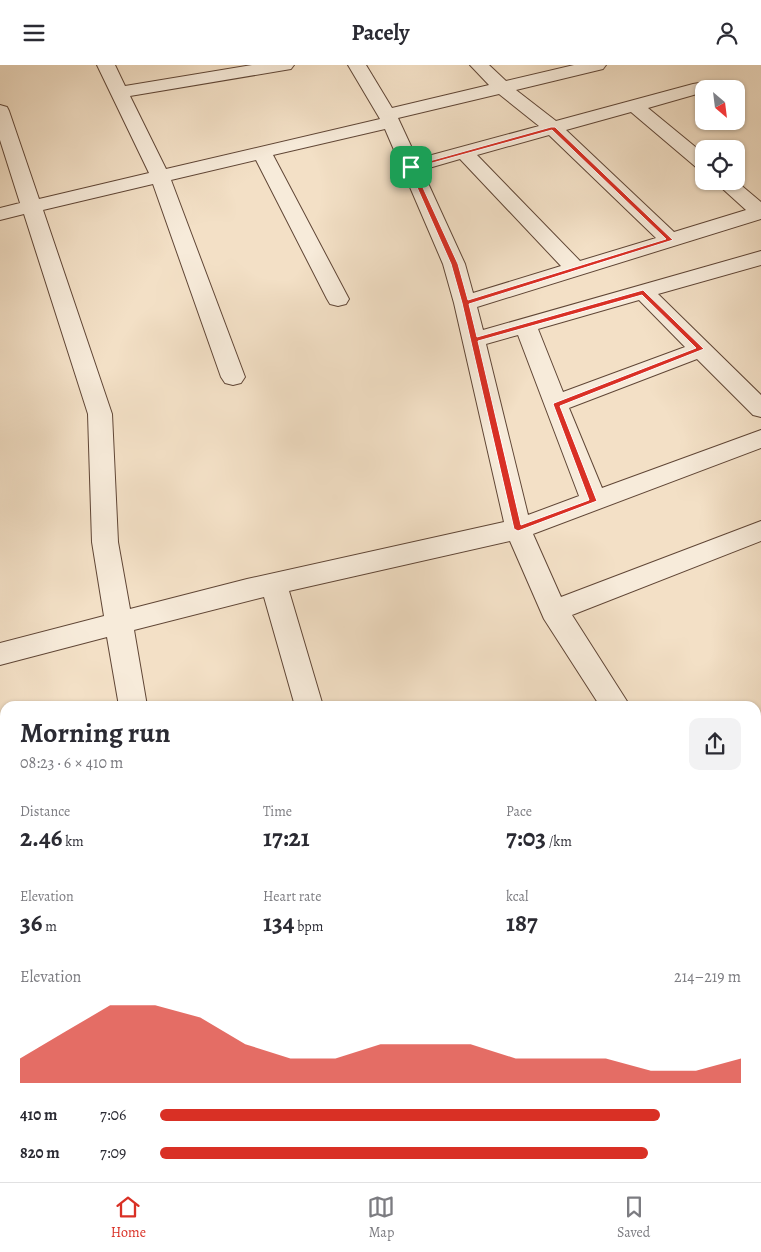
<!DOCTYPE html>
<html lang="en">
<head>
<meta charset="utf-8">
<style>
	:root { --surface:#fff; --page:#f2f2f3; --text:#2b2b33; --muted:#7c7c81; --line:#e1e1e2; --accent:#d93025 }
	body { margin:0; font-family:Alegreya,serif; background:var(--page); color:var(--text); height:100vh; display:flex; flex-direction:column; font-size:19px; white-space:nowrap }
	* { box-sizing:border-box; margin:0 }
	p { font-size:16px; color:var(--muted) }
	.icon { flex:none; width:28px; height:28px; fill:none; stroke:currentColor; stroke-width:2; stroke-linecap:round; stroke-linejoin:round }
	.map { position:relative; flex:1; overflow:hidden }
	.details { position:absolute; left:0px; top:636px; width:761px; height:481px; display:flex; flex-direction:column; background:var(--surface); border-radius:15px 15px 0 0; box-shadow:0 1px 4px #0004 }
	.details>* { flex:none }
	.needle { width:32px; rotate:152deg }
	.fabs { position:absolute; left:695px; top:15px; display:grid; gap:10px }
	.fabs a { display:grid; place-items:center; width:50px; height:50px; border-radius:10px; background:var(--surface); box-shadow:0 1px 4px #0004; font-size:25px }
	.pin { position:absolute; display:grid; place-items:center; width:42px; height:42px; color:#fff; margin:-21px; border-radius:10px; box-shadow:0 2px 8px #0006 }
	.round { display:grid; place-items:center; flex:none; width:52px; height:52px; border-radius:10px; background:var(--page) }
	.headline { display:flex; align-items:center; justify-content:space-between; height:85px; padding:0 20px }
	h1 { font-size:28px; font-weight:700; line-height:38px }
	.figures { display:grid; grid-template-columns:repeat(3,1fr); gap:8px; height:85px; padding:5px 20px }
	.figures div { display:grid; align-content:center }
	.figures b { font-size:25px; font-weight:700 }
	.figures small { font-size:14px; font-weight:400 }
	.figures p { font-size:14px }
	.chart { height:140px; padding:10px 20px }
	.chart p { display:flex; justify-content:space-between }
	.chart svg { width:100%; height:90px; margin-top:5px; fill:var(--accent); opacity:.7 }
	ul { padding:0 20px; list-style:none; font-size:16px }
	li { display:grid; grid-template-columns:80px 60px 1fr; align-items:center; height:38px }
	li i { height:12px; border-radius:6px; background:var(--accent) }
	header { display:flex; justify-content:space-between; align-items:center; height:65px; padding:0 20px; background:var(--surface); font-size:22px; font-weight:700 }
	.dock { display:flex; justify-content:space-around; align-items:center; height:70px; border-top:1px solid var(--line); background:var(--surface); font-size:14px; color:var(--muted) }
	.dock a { display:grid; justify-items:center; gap:2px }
	.dock .current { color:var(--accent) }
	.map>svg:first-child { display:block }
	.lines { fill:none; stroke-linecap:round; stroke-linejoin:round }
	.minor-casing { stroke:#604636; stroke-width:2 }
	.minor { fill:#f7ebda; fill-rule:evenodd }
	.route { fill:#d93025; stroke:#fff; fill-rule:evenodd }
</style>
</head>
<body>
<header><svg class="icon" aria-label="menu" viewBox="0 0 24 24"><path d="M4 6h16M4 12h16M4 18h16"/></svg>Pacely<svg class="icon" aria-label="person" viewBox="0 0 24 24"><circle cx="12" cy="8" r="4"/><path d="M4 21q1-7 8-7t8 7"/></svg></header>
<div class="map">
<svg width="761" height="1117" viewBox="0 0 761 1117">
	<rect width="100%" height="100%" fill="#f3e0c6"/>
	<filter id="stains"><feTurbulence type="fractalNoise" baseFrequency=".004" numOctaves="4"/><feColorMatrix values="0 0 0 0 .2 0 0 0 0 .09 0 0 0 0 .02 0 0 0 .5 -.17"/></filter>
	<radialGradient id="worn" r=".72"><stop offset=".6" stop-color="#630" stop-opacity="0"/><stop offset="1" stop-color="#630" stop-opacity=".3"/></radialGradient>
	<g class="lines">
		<g class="minor-casing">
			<path id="minor" d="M 97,0 L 115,0 L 125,21 L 252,0 L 294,0 L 291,4 L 285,5 L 130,31 L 166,104 L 380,54 L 348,0 L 366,0 L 392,43 L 489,20 L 470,0 L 489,0 L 506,16 L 574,0 L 606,0 L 603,4 L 516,25 L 556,56 L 693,19 L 699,18 L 705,19 L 708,23 L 704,24 L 704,27 L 648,43 L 704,89 L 704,105 L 697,103 L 631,47 L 566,65 L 674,167 L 746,145 L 714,116 L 736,116 L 761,137 L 761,154 L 477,242 L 483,265 L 761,186 L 761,200 L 658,229 L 761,330 L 761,352 L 753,350 L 697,294 L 569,343 L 602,423 L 761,365 L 761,383 L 533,469 L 561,532 L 761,456 L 761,476 L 572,550 L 630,641 L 600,641 L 544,554 L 510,476 L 289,526 L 323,641 L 295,641 L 264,532 L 134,565 L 147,641 L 119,641 L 107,572 L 0,600 L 0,578 L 104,551 L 92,477 L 88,349 L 24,149 L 0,155 L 0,143 L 20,138 L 0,75 L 0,40 L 7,42 L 9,46 L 39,134 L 149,108 ZM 499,29 L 539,61 L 417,94 L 398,53 ZM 385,64 L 443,199 L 454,238 L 504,457 L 247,514 L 130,544 L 118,477 L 112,349 L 43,145 L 153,119 L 221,312 L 225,318 L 233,320 L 241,318 L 245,312 L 171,115 L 256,95 L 327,234 L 330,239 L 338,241 L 346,239 L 349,234 L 273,90 ZM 549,70 L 656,173 L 580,196 L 477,90 ZM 460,94 L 561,201 L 473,228 L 465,199 L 422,105 ZM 639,235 L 685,282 L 563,327 L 538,264 ZM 518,270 L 579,431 L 528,450 L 486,279 Z
				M 756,788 L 761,790 L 761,823 L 756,821 Z
				M 5,896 L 5,928 L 0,930 L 0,898 Z
				M 761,1077 L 761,1113 L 756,1115 L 749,1112 L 756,1112 L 756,1078 Z
				M 28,1112 L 75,1112 L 73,1117 L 26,1117 Z
				M 364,1112 L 408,1112 L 406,1117 L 362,1117 Z
				M 692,1112 L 737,1112 L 735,1117 L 690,1117 Z"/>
		</g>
		<use href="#minor" class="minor"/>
	</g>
	<path class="route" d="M 551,62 L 555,62 L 673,175 L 469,239 L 477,272 L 643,225 L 704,284 L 560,341 L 597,436 L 518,466 L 514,464 L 462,238 L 451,199 L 408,102 ZM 552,65 L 666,174 L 468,235 L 458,199 L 414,103 ZM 642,230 L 696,283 L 554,338 L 553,339 L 589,435 L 521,460 L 478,276 Z"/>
	<rect width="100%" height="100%" filter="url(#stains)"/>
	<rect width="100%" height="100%" fill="url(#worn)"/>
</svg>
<div class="fabs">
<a><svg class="needle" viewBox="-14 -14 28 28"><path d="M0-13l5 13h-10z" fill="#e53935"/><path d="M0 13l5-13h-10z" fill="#7c7c81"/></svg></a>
<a><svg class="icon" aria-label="locate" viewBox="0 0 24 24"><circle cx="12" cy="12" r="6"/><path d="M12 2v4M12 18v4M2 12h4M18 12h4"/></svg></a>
</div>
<div class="pin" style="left:411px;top:102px;background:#1e9e55"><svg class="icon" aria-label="arrive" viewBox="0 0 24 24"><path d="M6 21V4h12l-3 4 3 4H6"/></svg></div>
<section class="details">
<div class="headline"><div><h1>Morning run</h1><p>08:23 · 6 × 410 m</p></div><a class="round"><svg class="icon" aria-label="share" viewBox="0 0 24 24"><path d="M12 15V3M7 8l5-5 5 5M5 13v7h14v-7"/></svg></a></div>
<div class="figures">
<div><p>Distance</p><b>2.46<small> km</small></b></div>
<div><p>Time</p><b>17:21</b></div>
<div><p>Pace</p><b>7:03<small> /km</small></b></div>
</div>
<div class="figures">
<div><p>Elevation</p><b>36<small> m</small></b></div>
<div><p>Heart rate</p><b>134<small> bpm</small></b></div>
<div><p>kcal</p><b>187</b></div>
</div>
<div class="chart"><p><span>Elevation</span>214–219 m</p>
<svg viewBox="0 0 160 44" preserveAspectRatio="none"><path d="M0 44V32L10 19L20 6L30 6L40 12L50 25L60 32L70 32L80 25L90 25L100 25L110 32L120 32L130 32L140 38L150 38L160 32V44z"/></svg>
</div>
<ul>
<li><b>410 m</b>7:06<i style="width:86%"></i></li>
<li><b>820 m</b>7:09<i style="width:84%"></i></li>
</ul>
</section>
</div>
<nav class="dock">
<a class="current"><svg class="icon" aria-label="home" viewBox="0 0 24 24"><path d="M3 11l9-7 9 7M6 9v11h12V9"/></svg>Home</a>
<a><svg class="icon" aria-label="map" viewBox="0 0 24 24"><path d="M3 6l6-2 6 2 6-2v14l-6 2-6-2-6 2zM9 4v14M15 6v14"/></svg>Map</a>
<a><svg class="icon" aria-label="saved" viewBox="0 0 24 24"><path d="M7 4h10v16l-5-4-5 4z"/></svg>Saved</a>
</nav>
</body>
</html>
